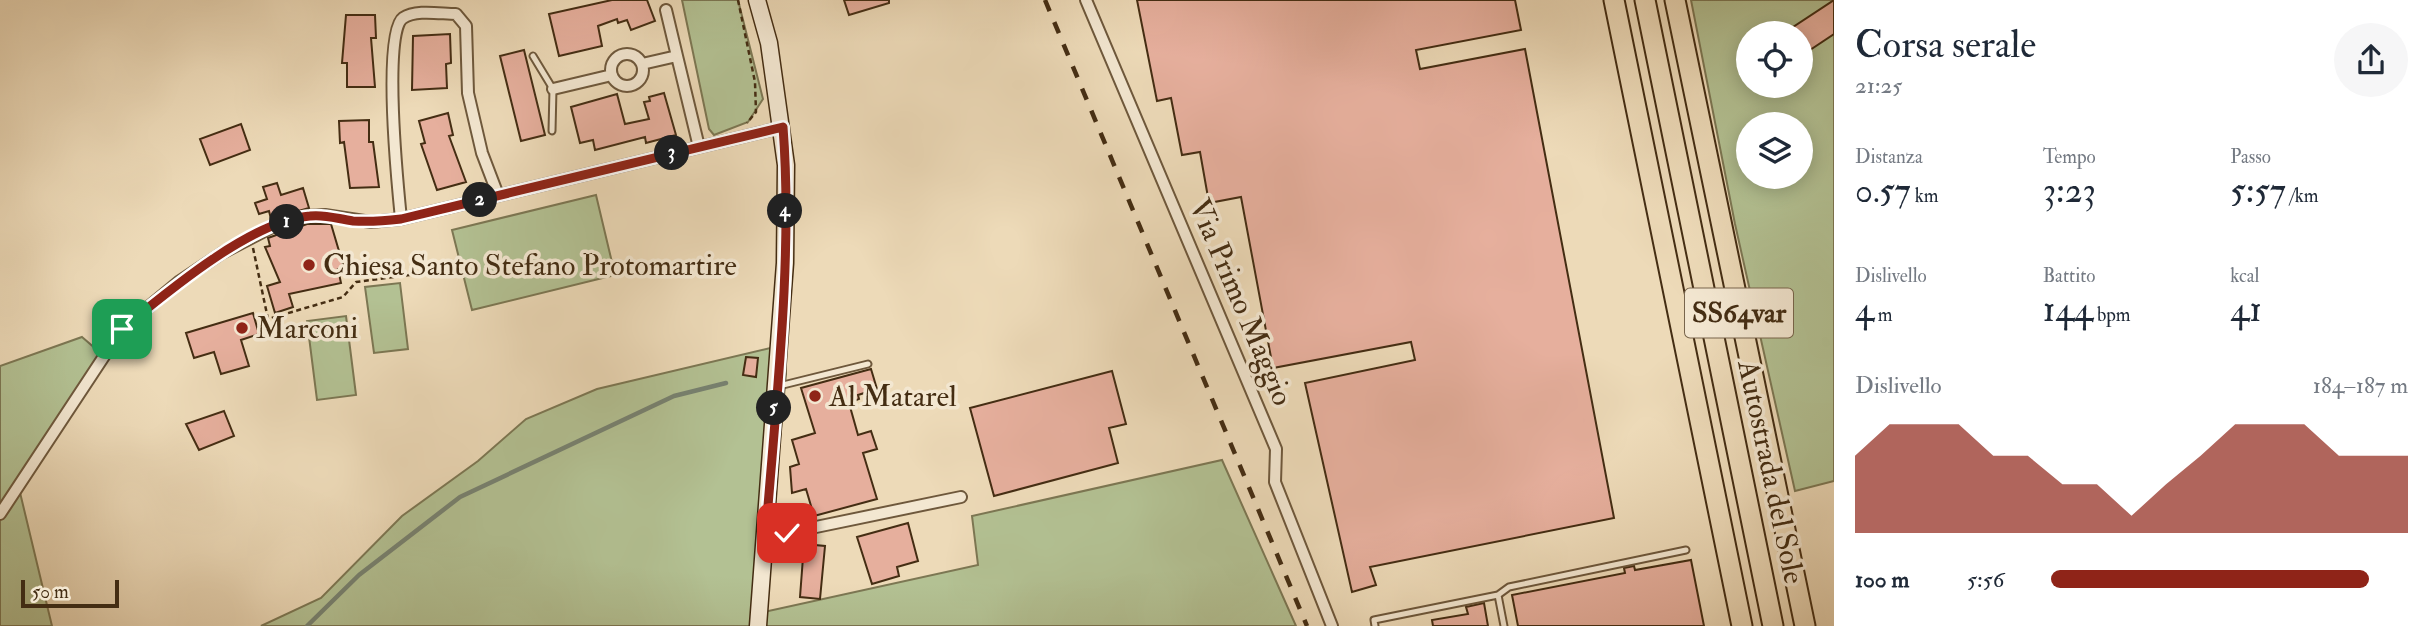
<!DOCTYPE html>
<html lang="it">
<head>
<meta charset="utf-8">
<style>
	:root { --surface:#fff; --page:#f6f6f7; --text:#1f2937; --muted:#747a83; --accent:#8f2418 }
	body { margin:0; font-family:"IM FELL Double Pica",serif; background:var(--page); color:var(--text); height:100vh; display:flex; flex-direction:column; font-size:26px; white-space:nowrap }
	* { box-sizing:border-box; margin:0 }
	p { font-size:23px; color:var(--muted) }
	.icon { flex:none; width:38px; height:38px; fill:none; stroke:currentColor; stroke-width:2; stroke-linecap:round; stroke-linejoin:round }
	.map { position:relative; flex:1; overflow:hidden }
	.sheet { display:flex; flex-direction:column; background:var(--surface); width:595px }
	.sheet>* { flex:none }
	.controls { position:absolute; left:1736px; top:21px; display:grid; gap:14px }
	.controls a { display:grid; place-items:center; width:77px; height:77px; border-radius:50%; background:var(--surface); box-shadow:0 4px 18px #0003; font-size:35px }
	.scale { position:absolute; left:21px; bottom:18px; width:98px; box-sizing:border-box; padding-left:7px; border:4px solid #442d13; border-top:0; font-size:19px; line-height:24px; white-space:nowrap; color:#442d13; -webkit-text-stroke:5px #f3e7d1; paint-order:stroke }
	.pin { position:absolute; display:grid; place-items:center; width:60px; height:60px; color:#fff; margin:-30px; border-radius:14px; box-shadow:0 4px 10px #0006 }
	.km { position:absolute; width:35px; height:35px; margin:-18px; border-radius:50%; background:#222; color:#fff; font-size:19px; line-height:35px; text-align:center }
	.round { display:grid; place-items:center; flex:none; width:74px; height:74px; border-radius:37px; background:var(--page) }
	.head { display:flex; align-items:center; justify-content:space-between; height:119px; padding:0 21px }
	h1 { font-size:38px; font-weight:600; line-height:52px }
	.figures { display:grid; grid-template-columns:repeat(3,1fr); gap:10px; height:119px; padding:7px 21px }
	.figures div { display:grid; align-content:center }
	.figures b { font-size:35px; font-weight:600 }
	.figures small { font-size:19px; font-weight:400 }
	.figures p { font-size:19px }
	.chart { height:196px; padding:14px 21px }
	.chart p { display:flex; justify-content:space-between }
	.chart svg { width:100%; height:126px; margin-top:7px; fill:var(--accent); opacity:.7 }
	ul { padding:0 21px; list-style:none; font-size:23px }
	li { display:grid; grid-template-columns:112px 84px 1fr; align-items:center; height:52px }
	li i { height:18px; border-radius:9px; background:var(--accent) }
	main { display:flex; flex:1; min-height:0 }
	.map>svg:first-child { display:block }
	.green { fill:#b3c193; stroke:#7c7753; stroke-width:2; fill-rule:evenodd }
	.lines { fill:none; stroke-linecap:round; stroke-linejoin:round }
	.stream { stroke:#778271; stroke-width:4.5 }
	.building { fill:#e6af9d; stroke:#442d13; stroke-width:2 }
	.lane-casing { stroke:#6e583c; stroke-width:9 }
	.street-casing { stroke:#6e583c; stroke-width:14 }
	.secondary-casing { stroke:#442d13; stroke-width:19 }
	.highway-casing { stroke:#442d13; stroke-width:23 }
	.path { stroke:#442d13; stroke-width:2.5; stroke-dasharray:5 3.5; stroke-linecap:butt }
	.lane { stroke:#f3e7d1; stroke-width:5 }
	.street { stroke:#f3e7d1; stroke-width:10 }
	.secondary { stroke:#f3e7d1; stroke-width:16 }
	.highway { stroke:#eddab8; stroke-width:19 }
	.rail { stroke:#442d13; stroke-width:4.5; stroke-dasharray:12 12; stroke-linecap:butt }
	.route-casing { stroke:#fff; stroke-width:14 }
	.route { stroke:#8f2418; stroke-width:9 }
	.poi-dot { fill:#8f2418; stroke:#f3e7d1; stroke-width:2.5 }
	.labels { text-anchor:middle; dominant-baseline:central; stroke-width:7; stroke-linejoin:round; paint-order:stroke }
	.shield { fill:#f3e7d1; stroke:#78654c; stroke-width:2 }
	.shield-label { font-size:28px; font-weight:bold; fill:#442d13 }
	.poi-label { font-size:30px; fill:#442d13; stroke:#f3e7d1; text-anchor:start }
	.street-label { font-size:30px; fill:#442d13; stroke:#f3e7d1 }
</style>
</head>
<body>
<main>
<div class="map">
<svg width="1834" height="626" viewBox="0 0 1834 626">
	<rect width="100%" height="100%" fill="#eddab8"/>
	<filter id="stains"><feTurbulence type="fractalNoise" baseFrequency=".00286" numOctaves="4"/><feColorMatrix values="0 0 0 0 .2 0 0 0 0 .09 0 0 0 0 .02 0 0 0 .5 -.17"/></filter>
	<radialGradient id="worn" r=".72"><stop offset=".6" stop-color="#630" stop-opacity="0"/><stop offset="1" stop-color="#630" stop-opacity=".3"/></radialGradient>
	<path class="green" d="M 682,0 L 738,0 L 763,99 L 748,122 L 714,135 L 709,129 Z
		M 1691,0 L 1834,0 L 1834,481 L 1795,491 L 1735,224 ZM 1748,33 L 1801,33 L 1801,86 L 1748,86 ZM 1748,124 L 1801,124 L 1801,177 L 1748,177 Z
		M 596,195 L 615,275 L 472,310 L 452,230 Z
		M 400,283 L 408,349 L 374,353 L 365,287 Z
		M 346,316 L 356,395 L 317,400 L 307,321 Z
		M 82,337 L 104,356 L 17,480 L 52,626 L 0,626 L 0,366 Z
		M 783,345 L 786,374 L 764,612 L 978,565 L 972,516 L 1222,460 L 1296,626 L 261,626 L 321,598 L 402,516 L 478,461 L 526,419 L 597,389 Z"/>
	<g class="lines">
		<path class="stream" d="M 307,626 L 359,575 L 460,497 L 674,396 L 726,383"/>
	</g>
	<path class="building" d="M 612,0 L 647,0 L 655,21 L 631,30 L 627,20 L 618,23 L 617,19 L 598,26 L 602,46 L 559,56 L 549,14 Z
		M 844,0 L 889,0 L 889,3 L 849,15 Z
		M 1137,0 L 1515,0 L 1521,30 L 1416,50 L 1420,69 L 1525,49 L 1614,518 L 1370,567 L 1376,585 L 1352,592 L 1305,383 L 1415,360 L 1411,342 L 1273,368 L 1241,197 L 1209,203 L 1200,152 L 1182,155 L 1171,98 L 1157,101 Z
		M 1834,0 L 1834,34 L 1801,56 L 1801,33 L 1784,33 Z
		M 346,15 L 375,15 L 376,38 L 371,38 L 375,87 L 347,87 L 347,63 L 342,63 Z
		M 450,34 L 451,63 L 446,64 L 447,88 L 412,90 L 413,36 Z
		M 524,50 L 545,135 L 521,141 L 500,56 Z
		M 664,93 L 676,135 L 646,143 L 645,137 L 595,150 L 593,140 L 580,143 L 571,107 L 617,94 L 625,124 L 649,119 L 644,102 L 650,101 L 649,97 Z
		M 448,113 L 453,135 L 449,136 L 466,182 L 437,190 L 421,144 L 425,143 L 419,121 Z
		M 369,120 L 369,142 L 373,142 L 379,187 L 350,188 L 344,142 L 340,143 L 339,121 Z
		M 241,124 L 250,150 L 210,165 L 200,139 Z
		M 277,183 L 281,195 L 303,188 L 309,208 L 271,219 L 269,211 L 259,214 L 255,203 L 267,199 L 263,187 Z
		M 307,224 L 331,224 L 344,268 L 338,269 L 341,283 L 289,294 L 293,307 L 275,313 L 267,286 L 280,282 L 265,247 L 270,246 L 268,238 Z
		M 253,313 L 259,334 L 241,340 L 249,366 L 221,374 L 214,352 L 194,358 L 186,333 Z
		M 746,357 L 758,358 L 756,377 L 743,375 Z
		M 871,369 L 877,389 L 858,395 L 859,399 L 849,403 L 858,435 L 871,431 L 877,449 L 863,453 L 877,499 L 814,516 L 806,489 L 792,493 L 790,467 L 799,464 L 792,440 L 815,433 L 801,388 Z
		M 1112,371 L 1126,424 L 1109,428 L 1118,463 L 994,496 L 970,408 Z
		M 224,411 L 234,436 L 199,450 L 186,424 Z
		M 908,523 L 918,561 L 897,567 L 899,576 L 872,584 L 857,537 Z
		M 804,544 L 825,546 L 820,599 L 800,597 Z
		M 1691,560 L 1704,626 L 1518,626 L 1512,595 L 1625,573 L 1624,568 L 1634,566 L 1635,570 Z
		M 1484,603 L 1488,626 L 1433,626 L 1432,620 L 1468,614 L 1466,607 Z"/>
	<g class="lines">
		<g class="lane-casing">
			<path id="lane" d="M 533,56 L 553,89 L 552,131
				M 779,386 L 868,364
				M 1498,595 L 1509,587 L 1686,550
				M 1375,626 L 1374,620 L 1498,595 L 1504,626"/>
		</g>
		<g class="street-casing">
			<path id="street" d="M 1086,0 L 1276,449 L 1275,482 L 1332,626
				M611 70a16 16 0 1 1 32 0a16 16 0 1 1-32 0Z
				M 677,56 L 699,147
				M 642,64 L 677,56 L 666,10
				M 553,89 L 612,75
				M 401,219 C 398,189 382,32 403,18 C 416,9 441,14 456,14 L 466,26 L 468,93 L 482,153 L 498,195
				M 0,514 L 122,329 L 180,281 L 222,253 L 276,225 L 306,216 L 325,215 L 371,222 L 401,219 L 783,127
				M 766,531 L 787,533 L 961,497"/>
		</g>
		<g class="secondary-casing">
			<path id="secondary" d="M 757,0 L 769,43 L 786,165 L 785,263 L 758,626"/>
		</g>
		<g class="highway-casing">
			<path id="highway" d="M 1614,0 L 1742,626
				M 1645,0 L 1773,626
				M 1675,0 L 1805,626"/>
		</g>
		<path class="path" d="M 738,0 L 755,82 L 756,112 L 747,123
			M 253,248 L 268,319 L 343,297 L 356,282 L 462,268"/>
		<use href="#lane" class="lane"/>
		<use href="#street" class="street"/>
		<use href="#secondary" class="secondary"/>
		<use href="#highway" class="highway"/>
		<path class="rail" d="M 1045,0 L 1307,626"/>
	</g>
	<g class="lines">
		<g class="route-casing">
			<path id="route" d="M 122,329 C 166,293 252,220 310,216 C 325,214 338,219 353,221 C 369,222 384,221 401,219 L 783,127 C 793,256 776,401 766,531 L 787,533"/>
		</g>
		<use href="#route" class="route"/>
	</g>
	<g class="poi-dot">
		<circle cx="309" cy="265" r="7"/>
		<circle cx="242" cy="328" r="7"/>
		<circle cx="815" cy="396" r="7"/>
	</g>
	<g class="labels">
		<rect class="shield" x="1685" y="288.5" width="108" height="49" rx="5"/>
		<g class="shield-label">
			<text x="1739" y="313">SS64var</text>
		</g>
		<g class="poi-label">
			<text x="323" y="265">Chiesa Santo Stefano Protomartire</text>
			<text x="256" y="328">Marconi</text>
			<text x="829" y="396">Al Matarel</text>
		</g>
		<g class="street-label">
			<text transform="translate(1241 302) rotate(67)">Via Primo Maggio</text>
			<text transform="translate(1771 472) rotate(78)">Autostrada del Sole</text>
		</g>
	</g>
	<rect width="100%" height="100%" filter="url(#stains)"/>
	<rect width="100%" height="100%" fill="url(#worn)"/>
</svg>
<div class="controls">
<a><svg class="icon" aria-label="locate" viewBox="0 0 24 24"><circle cx="12" cy="12" r="6"/><path d="M12 2v4M12 18v4M2 12h4M18 12h4"/></svg></a>
<a><svg class="icon" aria-label="layers" viewBox="0 0 24 24"><path d="M12 4l9 5-9 5-9-5zM3 14l9 5 9-5"/></svg></a>
</div>
<div class="scale">50 m</div>
<div class="pin" style="left:122px;top:329px;background:#1e9e55"><svg class="icon" aria-label="arrive" viewBox="0 0 24 24"><path d="M6 21V4h12l-3 4 3 4H6"/></svg></div>
<div class="pin" style="left:787px;top:533px;background:#d93025"><svg class="icon" aria-label="check" viewBox="0 0 24 24"><path d="M5 12l5 5 9-10"/></svg></div>
<b class="km" style="left:287px;top:222px">1</b>
<b class="km" style="left:480px;top:200px">2</b>
<b class="km" style="left:672px;top:153px">3</b>
<b class="km" style="left:785px;top:211px">4</b>
<b class="km" style="left:774px;top:408px">5</b>
</div>
<section class="sheet">
<div class="head"><div><h1>Corsa serale</h1><p>21:25</p></div><a class="round"><svg class="icon" aria-label="share" viewBox="0 0 24 24"><path d="M12 15V3M7 8l5-5 5 5M5 13v7h14v-7"/></svg></a></div>
<div class="figures">
<div><p>Distanza</p><b>0.57<small> km</small></b></div>
<div><p>Tempo</p><b>3:23</b></div>
<div><p>Passo</p><b>5:57<small> /km</small></b></div>
</div>
<div class="figures">
<div><p>Dislivello</p><b>4<small> m</small></b></div>
<div><p>Battito</p><b>144<small> bpm</small></b></div>
<div><p>kcal</p><b>41</b></div>
</div>
<div class="chart"><p><span>Dislivello</span>184–187 m</p>
<svg viewBox="0 0 160 44" preserveAspectRatio="none"><path d="M0 44V17L10 6L20 6L30 6L40 17L50 17L60 27L70 27L80 38L90 27L100 17L110 6L120 6L130 6L140 17L150 17L160 17V44z"/></svg>
</div>
<ul>
<li><b>100 m</b>5:56<i style="width:89%"></i></li>
</ul>
</section>
</main>
</body>
</html>
